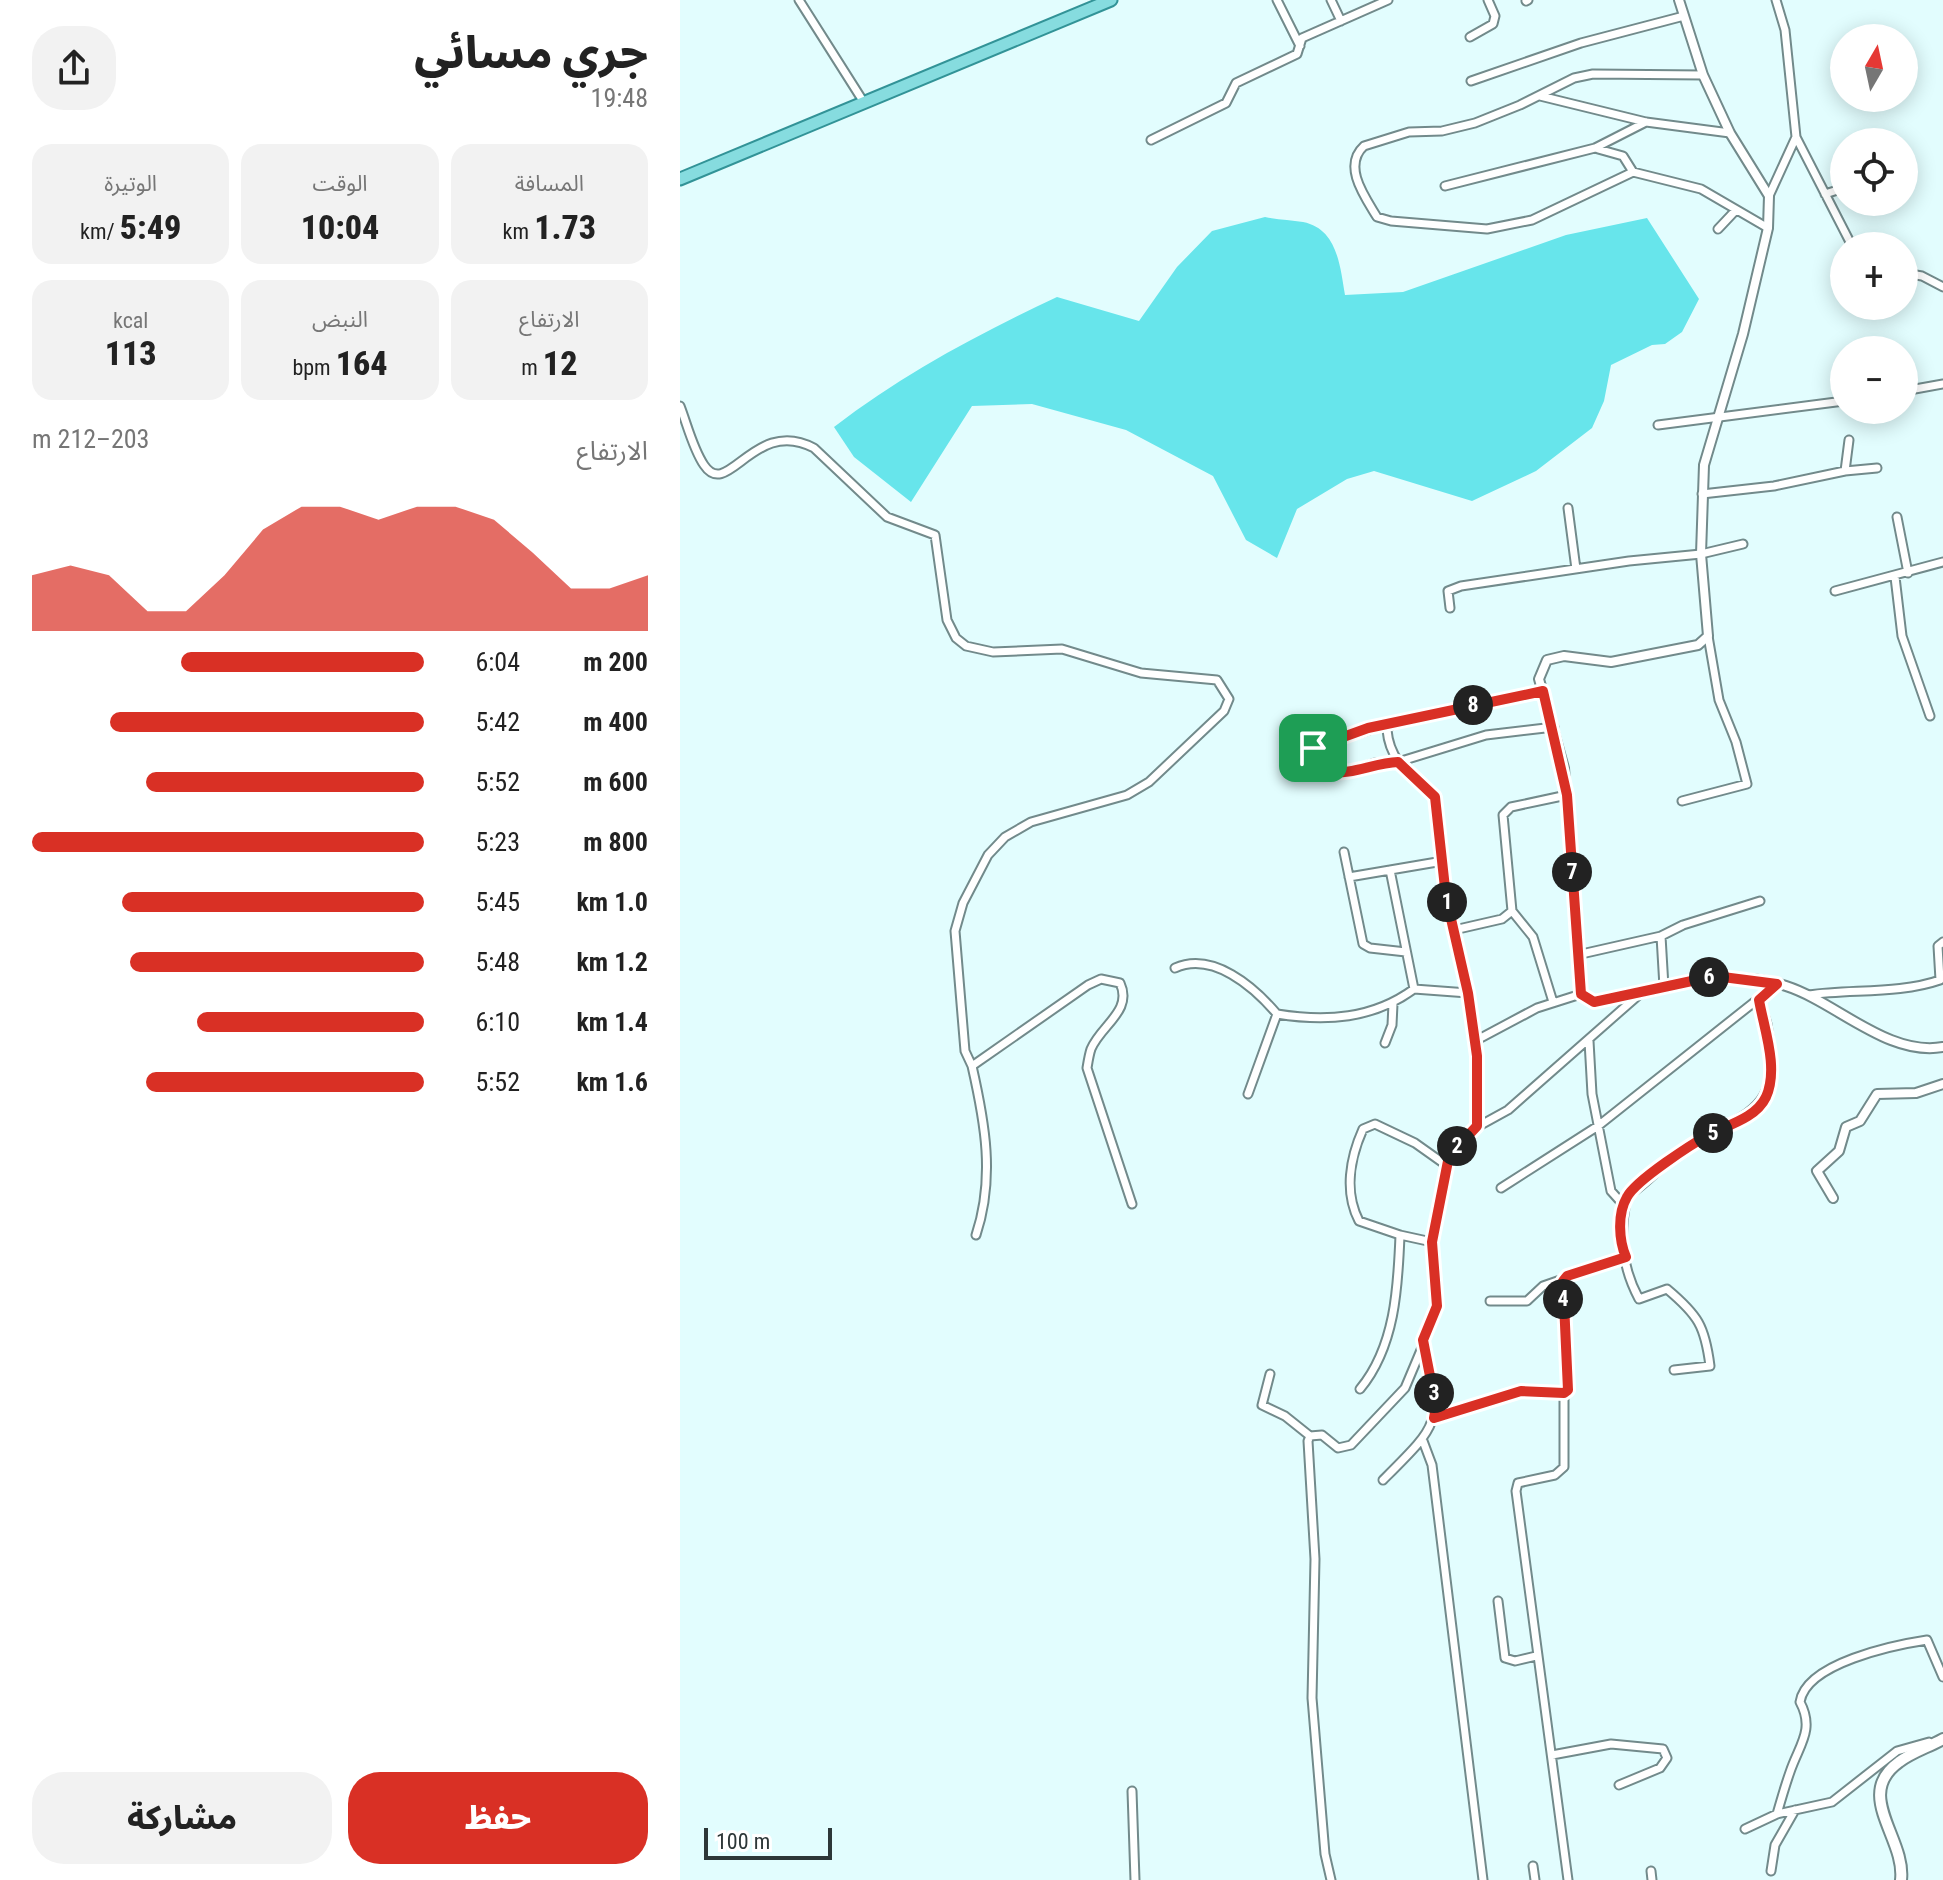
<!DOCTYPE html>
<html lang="ar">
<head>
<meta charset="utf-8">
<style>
	:root { --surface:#fff; --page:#f2f2f2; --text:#222; --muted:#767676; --accent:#d93025 }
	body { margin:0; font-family:"Roboto Condensed","Noto Sans Arabic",sans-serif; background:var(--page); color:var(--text); direction:rtl; height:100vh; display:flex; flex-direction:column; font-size:30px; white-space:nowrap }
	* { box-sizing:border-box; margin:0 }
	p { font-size:26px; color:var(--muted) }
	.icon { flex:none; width:44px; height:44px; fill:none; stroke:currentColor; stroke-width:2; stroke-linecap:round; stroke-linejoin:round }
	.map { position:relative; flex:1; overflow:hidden; direction:ltr }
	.sheet { display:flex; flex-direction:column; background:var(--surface); width:680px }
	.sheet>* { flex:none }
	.needle { width:52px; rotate:9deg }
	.controls { position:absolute; left:1150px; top:24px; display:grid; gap:16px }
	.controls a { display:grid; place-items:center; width:88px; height:88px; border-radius:50%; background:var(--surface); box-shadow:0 4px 20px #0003; font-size:40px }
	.scale { position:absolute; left:24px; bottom:20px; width:128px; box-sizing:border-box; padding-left:8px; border:4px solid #2d3738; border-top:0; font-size:22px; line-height:28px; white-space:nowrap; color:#2d3738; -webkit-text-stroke:6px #fff; paint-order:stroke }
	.pin { position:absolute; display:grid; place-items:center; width:68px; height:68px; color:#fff; margin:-34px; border-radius:16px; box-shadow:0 4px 12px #0006 }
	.km { position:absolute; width:40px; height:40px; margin:-20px; border-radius:50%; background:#222; color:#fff; font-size:22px; line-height:40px; text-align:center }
	.round { display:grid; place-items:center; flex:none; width:84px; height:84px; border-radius:32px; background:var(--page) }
	.summary { display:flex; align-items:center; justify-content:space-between; height:136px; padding:0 32px }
	h1 { font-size:44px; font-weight:800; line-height:60px }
	.figures { display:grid; grid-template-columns:repeat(3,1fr); gap:12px; height:136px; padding:8px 32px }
	.figures div { display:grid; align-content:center; border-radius:20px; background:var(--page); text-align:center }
	.figures b { font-size:34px; font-weight:800 }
	.figures small { font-size:22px; font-weight:400 }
	.figures p { font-size:22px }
	.chart { height:224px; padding:16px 32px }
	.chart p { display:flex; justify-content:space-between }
	.chart svg { width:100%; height:144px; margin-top:8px; fill:var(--accent); opacity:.7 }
	.action { display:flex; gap:16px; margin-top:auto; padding:16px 32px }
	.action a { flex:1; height:92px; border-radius:32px; background:var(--accent); color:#fff; font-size:32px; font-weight:800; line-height:92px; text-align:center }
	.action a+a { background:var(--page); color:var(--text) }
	ul { padding:0 32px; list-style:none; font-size:26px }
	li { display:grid; grid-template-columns:128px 96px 1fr; align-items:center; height:60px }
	li i { height:20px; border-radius:10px; background:var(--accent) }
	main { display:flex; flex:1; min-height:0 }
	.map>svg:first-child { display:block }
	.green { fill:#67e5eb }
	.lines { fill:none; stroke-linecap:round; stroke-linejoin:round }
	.minor-casing { stroke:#728a8b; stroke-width:11 }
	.tertiary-casing { stroke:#728a8b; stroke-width:12 }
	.secondary-casing { stroke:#728a8b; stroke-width:14 }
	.primary-casing { stroke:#329397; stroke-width:15 }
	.minor { stroke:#fff; stroke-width:7 }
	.tertiary { stroke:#fff; stroke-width:8 }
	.secondary { stroke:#fff; stroke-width:10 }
	.primary { stroke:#86dcdf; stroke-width:11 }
	.route-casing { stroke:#fff; stroke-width:16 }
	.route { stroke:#d93025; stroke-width:10 }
</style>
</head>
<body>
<main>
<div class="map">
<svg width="1263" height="1880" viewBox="0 0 1263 1880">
	<rect width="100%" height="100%" fill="#e2fdfe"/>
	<path class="green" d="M 585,217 C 598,220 611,220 623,222 C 658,229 660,267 665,295 L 723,292 L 886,235 L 967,218 L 1019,299 L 1002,332 L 985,344 L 972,345 L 931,365 L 924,401 L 912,428 L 856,471 L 792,501 L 694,471 L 667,479 L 617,509 L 597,558 L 566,540 L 533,476 L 446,430 L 352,404 L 292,406 L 231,502 L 174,457 L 154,427 C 223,374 298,334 377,297 L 459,321 L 497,267 L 532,231 Z"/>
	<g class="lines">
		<g class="minor-casing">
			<path id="minor" d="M 119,0 L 183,101
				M 597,0 L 620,46
				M 651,0 L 661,21
				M 1096,0 L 1105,30 L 1116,137 L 1172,246
				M 846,1 L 848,0
				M 790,37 L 813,24 L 815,16 L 808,0
				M 1023,75 L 913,74 L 894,78 L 840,105 L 795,123 L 762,131 L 729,132 L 684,146 C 662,166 685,197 697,217 L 711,221 L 807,229 L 852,220 L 953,172 L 1021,189 L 1088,228
				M 791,81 L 901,43 L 1004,16
				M 860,96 L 966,122 L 1050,133
				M 471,140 L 546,103 L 556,83 L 617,54 L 622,38 L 708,0
				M 918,149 L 943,156 L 953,172
				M 765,186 L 915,148 L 966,122
				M 1145,194 L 1164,188
				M 1089,196 L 1116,137
				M 1038,229 L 1055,211
				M 1224,273 L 1242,276 L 1263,287
				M 1224,391 L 1263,384
				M 0,406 C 7,424 13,449 24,465 C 48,501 74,416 134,448 L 207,517 L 255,535 L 267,620 L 276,638 L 286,646 L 313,652 L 382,649 L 461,673 L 537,680 L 549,699 L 544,711 L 469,782 L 447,795 L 351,822 L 325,837 L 308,855 L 283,903 L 275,931 L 285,1051 L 292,1066 L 408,985 L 421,979 L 440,983 C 453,1011 421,1025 411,1049 C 409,1055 408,1062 407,1068 L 452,1204
				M 978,425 L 1164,401
				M 1165,471 L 1197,468
				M 1022,494 L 1094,486 L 1165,471 L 1169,440
				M 888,508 L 896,569
				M 1217,517 L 1228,573
				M 1215,577 L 1222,636 L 1250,716
				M 1155,591 L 1263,562
				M 770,608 L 768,591 L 781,586 L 949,561 L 1021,554 L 1063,544
				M 711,723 L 633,748 L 649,772 L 663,774 L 695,763 L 718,762 L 806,735 L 874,727
				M 1002,801 L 1067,784 L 1056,742 L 1039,700 L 1028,636
				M 664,852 L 683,944 L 690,948 L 726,952
				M 710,870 L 734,989
				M 669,877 L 763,861
				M 832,911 L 853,937 L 873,1002
				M 774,930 L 822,919 L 832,911 L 823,815 L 831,807 L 887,795
				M 981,936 L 1003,925 L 1080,901
				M 897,955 L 981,936 L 984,987
				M 495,968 C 533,951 574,987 597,1014 C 646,1022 693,1019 734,989 L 788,993
				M 1129,995 C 1171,989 1220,994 1260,980 L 1258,946 L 1263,942
				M 795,1041 L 857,1008 L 901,994
				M 909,1041 L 912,1094 L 931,1191 L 940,1201 C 965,1187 983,1162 1008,1147 C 1072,1108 1102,1114 1087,1024 C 1085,1016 1081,1009 1079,1000
				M 705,1043 L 712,1025 L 713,1004
				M 292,1066 C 305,1123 315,1178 296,1235
				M 568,1094 L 597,1014
				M 797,1126 L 797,1056 L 788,993 L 766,897 L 755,797 C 733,775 710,764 707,730 L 712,723 L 863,691
				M 821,1188 L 918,1126 L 1097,984
				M 947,1197 C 939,1234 941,1265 959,1299 L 987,1289 C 1018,1315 1025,1326 1030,1366 L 994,1370
				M 720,1235 L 752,1242
				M 883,1281 L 888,1390 L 884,1393 L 884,1467 L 875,1475 L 838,1483 L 836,1491 L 888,1880
				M 810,1301 L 847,1301 L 863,1286 L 946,1257
				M 590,1374 L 582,1405 L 605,1416 L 630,1436
				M 680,1389 C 715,1347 718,1288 720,1235 L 679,1221 C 664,1192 670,1158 683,1129 L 695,1124 L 735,1143 L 766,1165
				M 754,1418 L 841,1391 L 884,1393
				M 743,1441 L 752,1465 L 803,1880
				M 703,1480 C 763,1420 760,1425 744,1343
				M 818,1601 L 825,1658 L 835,1661 L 856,1656
				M 872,1755 L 931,1744 L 983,1749 L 987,1758 L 980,1768 L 939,1785
				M 452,1791 L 455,1880
				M 1097,1814 C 1101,1800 1105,1786 1110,1772 C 1119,1745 1135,1730 1120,1702 C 1126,1663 1214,1645 1247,1640 L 1263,1677
				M 1065,1829 L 1097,1814 L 1152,1802 L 1217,1751 L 1249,1742
				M 853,1866 L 855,1880
				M 971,1871 L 972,1880
				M 1091,1871 L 1095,1845 L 1115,1810
				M 651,1880 L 645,1854 L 632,1698 L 635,1559 L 628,1441 L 630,1436 L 642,1435 L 658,1448 L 671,1445 L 725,1388 L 741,1350 L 757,1306 L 752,1242 L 769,1156 L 788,1132 L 828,1110 L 962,992"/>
		</g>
		<g class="tertiary-casing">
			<path id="tertiary" d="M 999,0 L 1023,75 L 1050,133 L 1089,196 L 1088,228 L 1063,334 L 1024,465 L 1021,554 L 1028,636 L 1018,645 L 931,662 L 884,656 L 867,660 L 859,679 L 884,768 L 901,994 L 914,1002 C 977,990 1042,965 1106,986 C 1156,1002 1208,1057 1263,1047
				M 1153,1198 L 1137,1171 L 1159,1151 L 1166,1127 L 1180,1121 L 1197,1094 L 1236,1093 L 1263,1084"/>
		</g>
		<g class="secondary-casing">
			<path id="secondary" d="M 1221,1880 C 1226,1838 1173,1795 1219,1762 C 1232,1752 1249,1747 1263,1739"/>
		</g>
		<g class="primary-casing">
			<path id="primary" d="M 0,179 L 431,0"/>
		</g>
		<use href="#minor" class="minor"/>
		<use href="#tertiary" class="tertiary"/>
		<use href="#secondary" class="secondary"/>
		<use href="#primary" class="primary"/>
	</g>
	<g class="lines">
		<g class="route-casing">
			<path id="route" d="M 863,691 L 887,795 L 901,994 L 914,1002 L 1035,976 L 1097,984 L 1079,1000 C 1084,1029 1099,1068 1086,1097 C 1076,1118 1048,1125 1030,1134 C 1012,1144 956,1180 947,1197 C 937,1214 939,1241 946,1257 L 887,1276 L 883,1281 L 888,1390 L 884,1393 L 841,1391 L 754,1418 L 756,1407 L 743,1340 L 757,1306 L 752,1242 L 769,1156 L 797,1126 L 797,1056 L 788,993 L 766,897 L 755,797 L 718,762 C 694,763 672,775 649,772 L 633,748 L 688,728 Z"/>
		</g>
		<use href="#route" class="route"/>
	</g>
</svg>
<div class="controls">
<a><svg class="needle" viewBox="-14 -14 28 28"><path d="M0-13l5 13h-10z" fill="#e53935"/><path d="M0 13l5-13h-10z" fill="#767676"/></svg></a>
<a><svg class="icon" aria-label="locate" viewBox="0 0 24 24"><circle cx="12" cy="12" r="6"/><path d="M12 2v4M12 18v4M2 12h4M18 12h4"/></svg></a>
<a>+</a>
<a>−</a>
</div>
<div class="scale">100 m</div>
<div class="pin" style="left:633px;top:748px;background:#1e9e55"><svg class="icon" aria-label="arrive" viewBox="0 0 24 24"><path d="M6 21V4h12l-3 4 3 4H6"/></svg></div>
<b class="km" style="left:767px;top:902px">1</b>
<b class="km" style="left:777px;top:1146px">2</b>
<b class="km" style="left:754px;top:1393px">3</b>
<b class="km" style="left:883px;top:1299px">4</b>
<b class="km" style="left:1033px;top:1133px">5</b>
<b class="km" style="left:1029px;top:977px">6</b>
<b class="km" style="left:892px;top:872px">7</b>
<b class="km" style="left:793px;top:705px">8</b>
</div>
<section class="sheet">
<div class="summary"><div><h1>جري مسائي</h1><p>19:48</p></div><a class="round"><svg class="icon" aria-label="share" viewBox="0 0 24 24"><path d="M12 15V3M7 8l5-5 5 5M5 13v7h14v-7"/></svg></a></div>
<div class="figures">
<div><p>المسافة</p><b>1.73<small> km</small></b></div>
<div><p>الوقت</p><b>10:04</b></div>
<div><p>الوتيرة</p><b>5:49<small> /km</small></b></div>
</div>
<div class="figures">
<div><p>الارتفاع</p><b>12<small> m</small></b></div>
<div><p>النبض</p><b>164<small> bpm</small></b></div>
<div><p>kcal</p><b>113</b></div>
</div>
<div class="chart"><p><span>الارتفاع</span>203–212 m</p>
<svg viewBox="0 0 160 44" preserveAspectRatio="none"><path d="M0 44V27L10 24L20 27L30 38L40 38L50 27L60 13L70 6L80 6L90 10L100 6L110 6L120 10L130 20L140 31L150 31L160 27V44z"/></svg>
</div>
<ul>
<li><b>200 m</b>6:04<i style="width:62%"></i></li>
<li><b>400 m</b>5:42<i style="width:80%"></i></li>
<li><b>600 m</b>5:52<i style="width:71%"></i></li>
<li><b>800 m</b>5:23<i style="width:100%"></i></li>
<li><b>1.0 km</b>5:45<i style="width:77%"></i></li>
<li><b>1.2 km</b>5:48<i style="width:75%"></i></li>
<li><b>1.4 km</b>6:10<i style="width:58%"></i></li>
<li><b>1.6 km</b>5:52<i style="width:71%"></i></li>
</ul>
<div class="action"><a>حفظ</a><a>مشاركة</a></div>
</section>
</main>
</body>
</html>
